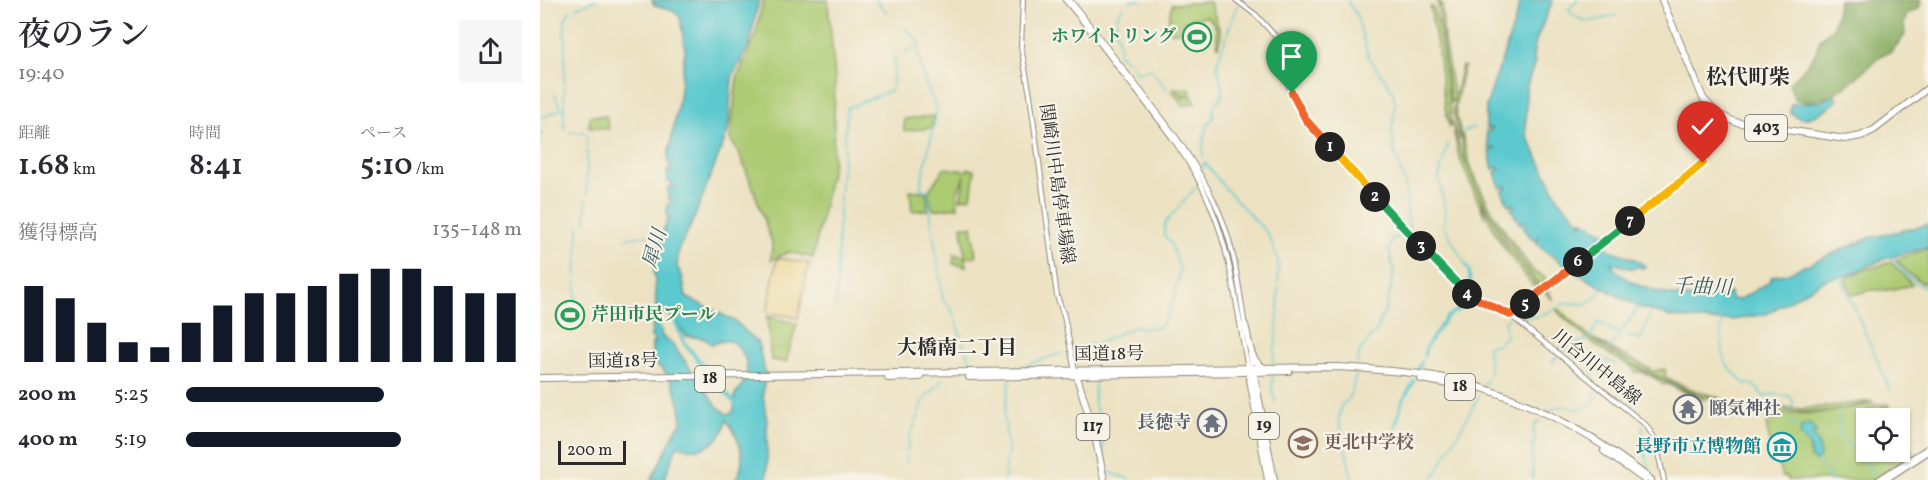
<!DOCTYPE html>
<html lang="ja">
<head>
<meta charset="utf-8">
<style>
	:root { --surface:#fff; --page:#f7f7f7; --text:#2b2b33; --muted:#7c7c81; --accent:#111827 }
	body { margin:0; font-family:Vollkorn,"Noto Serif JP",serif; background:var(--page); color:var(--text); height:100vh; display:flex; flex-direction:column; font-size:22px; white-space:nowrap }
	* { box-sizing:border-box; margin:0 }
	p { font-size:20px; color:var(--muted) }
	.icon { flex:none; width:33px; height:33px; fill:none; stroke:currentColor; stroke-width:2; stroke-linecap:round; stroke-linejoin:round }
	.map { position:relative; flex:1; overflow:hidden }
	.details { display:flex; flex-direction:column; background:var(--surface); width:540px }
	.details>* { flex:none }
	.fabs { position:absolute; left:1316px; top:408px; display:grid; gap:12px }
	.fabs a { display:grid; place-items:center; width:54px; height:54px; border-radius:0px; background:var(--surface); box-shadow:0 2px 4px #0004; font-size:30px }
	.scale { position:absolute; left:18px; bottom:15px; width:68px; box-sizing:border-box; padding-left:6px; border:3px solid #2b2b2b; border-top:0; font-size:16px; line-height:21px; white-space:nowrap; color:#2b2b2b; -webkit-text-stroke:4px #f7f3e8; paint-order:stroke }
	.pin { position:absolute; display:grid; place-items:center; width:51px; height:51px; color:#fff; margin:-62px -26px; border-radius:50% 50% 50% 0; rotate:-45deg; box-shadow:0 0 6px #0007 }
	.pin .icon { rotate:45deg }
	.km { position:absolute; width:30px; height:30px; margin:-15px; border-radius:50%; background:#222; color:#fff; font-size:16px; line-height:30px; text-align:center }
	.round { display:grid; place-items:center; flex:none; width:63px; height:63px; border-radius:0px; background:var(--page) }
	.summary { display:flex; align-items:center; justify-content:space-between; height:102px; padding:0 18px }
	h1 { font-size:33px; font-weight:600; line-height:45px }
	.stats { display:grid; grid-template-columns:repeat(3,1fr); gap:9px; height:102px; padding:6px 18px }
	.stats div { display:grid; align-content:center }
	.stats b { font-size:30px; font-weight:600 }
	.stats small { font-size:16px; font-weight:400 }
	.stats p { font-size:16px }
	.chart { height:168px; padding:12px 18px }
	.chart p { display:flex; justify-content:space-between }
	.chart svg { width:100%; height:108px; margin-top:6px; stroke:var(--accent); stroke-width:6 }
	ul { padding:0 18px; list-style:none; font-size:20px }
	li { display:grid; grid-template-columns:96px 72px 1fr; align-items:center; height:45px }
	li i { height:15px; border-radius:8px; background:var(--accent) }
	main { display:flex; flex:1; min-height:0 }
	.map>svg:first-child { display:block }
	.green { fill:#accb72; stroke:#6c7b4e; stroke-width:1.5 }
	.forest { fill:#89af64; stroke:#5a6d48; stroke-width:1.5 }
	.sand { fill:#eeda9e; stroke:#8c8264; stroke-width:1.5 }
	.water { fill:#5cc9cf; stroke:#447a7d; stroke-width:1.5; fill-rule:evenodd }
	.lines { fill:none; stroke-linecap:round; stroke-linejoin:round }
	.stream { stroke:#5cc9cf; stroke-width:1.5 }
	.canal { stroke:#5cc9cf; stroke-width:3 }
	.river { stroke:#5cc9cf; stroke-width:4 }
	.secondary-casing { stroke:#8c8676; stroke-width:6 }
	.primary-casing { stroke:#8c8676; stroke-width:7 }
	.highway-casing { stroke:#8c8676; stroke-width:8 }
	.secondary { stroke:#fff; stroke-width:4 }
	.primary { stroke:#fff; stroke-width:4.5 }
	.highway { stroke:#fff; stroke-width:6 }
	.split-1-casing { stroke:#fff; stroke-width:12 }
	.split-2-casing { stroke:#fff; stroke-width:12 }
	.split-3-casing { stroke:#fff; stroke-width:12 }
	.split-4-casing { stroke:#fff; stroke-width:12 }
	.split-5-casing { stroke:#fff; stroke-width:12 }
	.split-6-casing { stroke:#fff; stroke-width:12 }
	.split-7-casing { stroke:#fff; stroke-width:12 }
	.split-8-casing { stroke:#fff; stroke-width:12 }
	.split-9-casing { stroke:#fff; stroke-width:12 }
	.split-1 { stroke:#f0652b; stroke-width:8 }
	.split-2 { stroke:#f5b400; stroke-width:8 }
	.split-3 { stroke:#22a559; stroke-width:8 }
	.split-4 { stroke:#22a559; stroke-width:8 }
	.split-5 { stroke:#f0652b; stroke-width:8 }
	.split-6 { stroke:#f0652b; stroke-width:8 }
	.split-7 { stroke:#22a559; stroke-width:8 }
	.split-8 { stroke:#f5b400; stroke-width:8 }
	.split-9 { stroke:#f5b400; stroke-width:8 }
	.labels { text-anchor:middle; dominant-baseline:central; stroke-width:4.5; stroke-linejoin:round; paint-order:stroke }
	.shield { fill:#f7f3e8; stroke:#686764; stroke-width:1.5 }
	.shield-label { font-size:16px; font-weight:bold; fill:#2b2b2b }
	.leisure-label { font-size:18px; font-weight:bold; fill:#27864d; stroke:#f7f3e8; text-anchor:end }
	.street-label { font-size:18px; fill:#2b2b2b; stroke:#f7f3e8 }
	.worship-label { font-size:18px; font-weight:bold; fill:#5b616d; stroke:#f7f3e8; text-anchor:start }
	.education-label { font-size:18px; font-weight:bold; fill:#785e54; stroke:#f7f3e8; text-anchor:start }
	.culture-label { font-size:18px; font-weight:bold; fill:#0d838f; stroke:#f7f3e8; text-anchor:end }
	.water-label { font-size:20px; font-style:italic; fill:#3a5a5c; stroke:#f7f3e8 }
	.neighbourhood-label { font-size:20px; font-weight:bold; fill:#2b2b2b; stroke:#f7f3e8 }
	.quarter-label { font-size:21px; font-weight:bold; fill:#2b2b2b; stroke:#f7f3e8 }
</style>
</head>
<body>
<main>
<section class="details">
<div class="summary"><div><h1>夜のラン</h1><p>19:40</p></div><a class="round"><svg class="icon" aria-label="share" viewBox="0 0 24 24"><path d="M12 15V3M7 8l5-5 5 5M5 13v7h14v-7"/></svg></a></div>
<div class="stats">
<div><p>距離</p><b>1.68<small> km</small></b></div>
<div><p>時間</p><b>8:41</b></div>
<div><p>ペース</p><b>5:10<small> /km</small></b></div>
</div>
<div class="chart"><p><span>獲得標高</span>135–148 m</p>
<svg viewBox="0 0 160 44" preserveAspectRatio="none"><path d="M5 44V13M15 44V18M25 44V28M35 44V36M45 44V38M55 44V28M65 44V21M75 44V16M85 44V16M95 44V13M105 44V8M115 44V6M125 44V6M135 44V13M145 44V16M155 44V16"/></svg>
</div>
<ul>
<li><b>200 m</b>5:25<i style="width:59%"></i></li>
<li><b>400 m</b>5:19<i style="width:64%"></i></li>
</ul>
</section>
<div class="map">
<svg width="1388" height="480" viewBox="0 0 1388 480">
	<rect width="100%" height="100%" fill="#f7f3e8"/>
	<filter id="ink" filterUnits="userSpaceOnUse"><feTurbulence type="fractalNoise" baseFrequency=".0167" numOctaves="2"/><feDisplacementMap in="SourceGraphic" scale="12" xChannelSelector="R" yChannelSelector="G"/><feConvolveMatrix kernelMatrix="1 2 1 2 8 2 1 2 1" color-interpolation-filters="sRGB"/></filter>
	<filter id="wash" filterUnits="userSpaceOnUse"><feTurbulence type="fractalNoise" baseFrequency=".008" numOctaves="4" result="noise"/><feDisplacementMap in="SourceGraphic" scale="24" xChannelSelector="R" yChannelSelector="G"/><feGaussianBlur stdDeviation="1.35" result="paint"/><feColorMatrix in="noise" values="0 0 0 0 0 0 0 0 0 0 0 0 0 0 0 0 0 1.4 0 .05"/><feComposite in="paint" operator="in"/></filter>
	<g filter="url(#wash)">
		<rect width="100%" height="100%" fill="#ece2c2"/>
		<path class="green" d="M 223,0 L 288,0 L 288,2 L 295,79 L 293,162 L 273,258 L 249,252 L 231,260 L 232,243 L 213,188 L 199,153 L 190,139 L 197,78 L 216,33 Z
			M 897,0 L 900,0 L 900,6 L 902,5 L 904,39 L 913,93 L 915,95 L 922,66 L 925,67 L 923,68 L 915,109 L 920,130 L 920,140 L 913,111 L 915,97 L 911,103 C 904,68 903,33 897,0 Z
			M 670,2 L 681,34 L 678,47 C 676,37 679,25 667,17 C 653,18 643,17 638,32 L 631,32 L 627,28 L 632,4 Z
			M 890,7 L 893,7 L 898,22 L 911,116 L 910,128 L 905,107 L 898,51 Z
			M 633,88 L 637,88 L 638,96 L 638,89 L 650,88 L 651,95 L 642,95 L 642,99 L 643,97 L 651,95 L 656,103 L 643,105 L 632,91 Z
			M 50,116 L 66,116 L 69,129 L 49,128 Z
			M 394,116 L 392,128 L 364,131 L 364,119 Z
			M 912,121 L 922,154 L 940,196 L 945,218 L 918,154 Z
			M 922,133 C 932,186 963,231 995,273 L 1000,274 L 1007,280 L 1005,282 L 1012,299 C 1003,292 996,281 989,271 C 965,238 920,174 922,133 Z
			M 404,168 L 427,171 L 428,168 L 435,171 L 431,197 L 420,199 L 425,175 L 417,193 L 418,207 L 393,210 L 388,192 Z
			M 370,190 L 386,192 L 388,210 L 372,211 Z
			M 942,201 L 963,239 L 995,283 L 995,286 L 997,285 L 999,290 L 992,296 L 996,292 L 993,286 C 972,259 951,234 942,201 Z
			M 422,226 L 432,226 L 436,256 L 425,258 L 426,266 L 413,264 L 414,254 L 425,257 Z
			M 1388,248 L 1388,280 L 1383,283 L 1369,274 L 1356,260 Z
			M 1351,262 L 1373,285 L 1348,290 L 1331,290 L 1312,295 L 1305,279 L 1321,271 Z
			M 1019,309 C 1047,337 1072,356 1108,373 L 1101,372 L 1109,374 L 1165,400 L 1150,395 L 1127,384 L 1123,385 C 1116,377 1111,377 1101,372 L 1101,371 L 1096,373 C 1092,364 1086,366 1072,356 C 1052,344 1036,329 1019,313 L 1017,310 Z
			M 227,316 L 257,324 L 246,362 L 231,360 Z
			M 1052,338 L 1113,371 L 1125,369 L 1126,378 L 1154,390 L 1180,398 L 1184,402 L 1156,394 L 1092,364 Z
			M 1333,401 C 1294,415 1256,413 1221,409 L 1226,407 L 1263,409 Z
			M 1330,404 L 1348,404 L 1350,407 L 1325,409 L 1347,408 L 1354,418 L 1326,418 L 1326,452 L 1359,452 L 1359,428 L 1373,454 L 1333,480 L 1248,480 L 1247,476 L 1242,477 C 1239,461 1221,430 1229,418 L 1227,417 L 1248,414 L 1285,413 Z"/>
		<path class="forest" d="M 1299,0 L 1381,0 L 1379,9 L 1367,14 L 1364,23 L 1365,35 L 1350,53 L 1343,54 C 1321,73 1288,110 1255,99 L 1249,84 L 1262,71 L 1275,54 L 1281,38 L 1293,28 Z"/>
		<path class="sand" d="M 237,258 L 269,263 L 258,318 L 227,312 Z"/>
		<path class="water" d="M 112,0 L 219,0 L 209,45 L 192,77 L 188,131 L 153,221 L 139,248 L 137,267 L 142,276 L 146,297 L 195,321 L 218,343 L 225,373 L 223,395 L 227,422 L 227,480 L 195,480 C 209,463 199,435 186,420 C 184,435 173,447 157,449 C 151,450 143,447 137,446 L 124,480 L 111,480 L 137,428 L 142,422 C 140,402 133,370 112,363 L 112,343 L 116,341 L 111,337 L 116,302 L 114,267 L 118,245 L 127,221 L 131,220 L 131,217 L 127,217 L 127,204 L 132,203 L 132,200 L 128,199 L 128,187 L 133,187 L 133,183 L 128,182 L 127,170 L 132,170 L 132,167 L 129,166 L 128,157 L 138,104 L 145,50 L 140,17 L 133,11 L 114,5 ZM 123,310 L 137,322 L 146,336 L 163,338 L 171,344 C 175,343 181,341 185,341 C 190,340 195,344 198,347 C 212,363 208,381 195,394 L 194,409 L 192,413 L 187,414 L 177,406 L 132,343 L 122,337 L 119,322 Z
			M 981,0 L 1013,0 L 997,38 L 993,54 L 995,62 L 986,88 L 986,134 L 1019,200 L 1043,225 L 1041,220 L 1064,232 L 1070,240 L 1060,235 L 1068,249 L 1096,260 L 1105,266 L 1104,268 L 1096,267 L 1093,269 L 1071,263 C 1085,292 1162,306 1190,293 L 1191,299 L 1199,300 L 1229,282 L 1232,276 L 1246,274 L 1329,238 L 1388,225 L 1388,247 L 1341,260 L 1309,275 L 1287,279 L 1226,314 L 1192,320 L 1173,321 L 1131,317 L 1097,306 L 1036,273 L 1000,247 L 996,242 L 999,238 L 998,237 L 993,240 L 983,227 L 986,223 L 985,221 L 980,224 L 971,209 L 975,206 L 974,204 L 969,206 L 962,191 L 966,188 L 966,186 L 960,188 L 955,172 L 959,170 L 959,167 L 953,169 L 949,152 L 954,150 L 955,148 L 949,149 L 946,131 L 951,131 L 952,128 L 946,128 L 946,106 L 974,24 Z
			M 1295,95 L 1297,101 C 1284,111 1265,127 1250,112 L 1251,104 L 1279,102 Z
			M 1269,424 L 1275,428 L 1276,434 L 1274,433 L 1272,436 L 1278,441 L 1280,457 L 1276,461 L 1270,458 L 1270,447 L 1260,435 L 1261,427 Z"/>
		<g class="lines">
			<path class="stream" d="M 335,0 L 348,13
				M 808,0 L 809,4 L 816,14 L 829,58 L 853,91 L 855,102 L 852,131 L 853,146 L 865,184 L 869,229
				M 1037,0 L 1028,10 C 1045,27 1055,21 1076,15
				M 588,1 L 600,0
				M 584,6 C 567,26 582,34 579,55 L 589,61
				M 36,8 L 56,0
				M 365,28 L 380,42 L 380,45 L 377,48 L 384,79 L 397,110 L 380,189 L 387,190 L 403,300 L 410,307 L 414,316
				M 365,52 L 377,47
				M 591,63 L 596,73 L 610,68 L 627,89
				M 1,118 L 21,109 L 15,95
				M 24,129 L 25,19 L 30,11
				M 924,131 L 935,127
				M 29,132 L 44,132
				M 47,134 L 47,139
				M 0,140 L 2,131
				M 908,143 L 899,176 L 905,212 L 904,226 L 926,266
				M 47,146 L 47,143
				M 663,157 C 662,145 664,126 673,118 L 673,107 L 683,94 L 677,63 L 697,5
				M 665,163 L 684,187 L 728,234 L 738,260 L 738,283
				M 662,170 L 664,162
				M 47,194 L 47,151
				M 46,222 L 46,199
				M 863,235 L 866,232
				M 86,238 L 124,234
				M 1352,256 C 1361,271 1372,282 1388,289
				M 1300,275 L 1351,392
				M 36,277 L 39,226
				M 849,296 L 854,271 L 849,251 L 852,238 L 860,237
				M 36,302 L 36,282
				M 1021,305 L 1026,303 L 1046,304 L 1057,296 L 1062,287
				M 296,307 L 299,210 L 307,111 L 307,108 L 352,90 L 355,56
				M 845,310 L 849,297
				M 628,313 L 634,299 L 640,270 L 631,244 L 624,235 L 625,223 L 656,187
				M 976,317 L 996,317 L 1018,308
				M 841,320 L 845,311
				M 416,321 L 421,337
				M 838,328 L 840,320
				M 1181,330 L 1182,322
				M 1181,331 L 1183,351
				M 834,334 L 838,329
				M 1051,335 L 1059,322 L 1077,333
				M 1085,336 L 1101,339 L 1111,311
				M 422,341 L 434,370
				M 1068,348 L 1071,347 L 1099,306
				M 533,350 L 561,342 L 595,326 L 604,329 L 621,326 L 627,316
				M 1019,351 L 1021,349 L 1026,351 L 1027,344 L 1038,346 L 1039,342 L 1046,341 L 1049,337
				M 1183,353 L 1186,364 L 1205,384 C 1215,382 1218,391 1224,397 L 1233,394 L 1249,396 L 1253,401 L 1252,409
				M 1063,358 L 1060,365 L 1066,360 L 1076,364
				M 1058,361 L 1053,368 L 1055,370 L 1059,365
				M 1012,363 L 1017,356
				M 733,364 C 736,338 740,314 738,288
				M 817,364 L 820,351 L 832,335
				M 478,368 L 522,353
				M 950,374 L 948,346 L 956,345 L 966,337 L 965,322 L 969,318
				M 733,375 L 732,391 L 736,402
				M 1053,377 L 1052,372 L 1061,360
				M 555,381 L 554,403 L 561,424 L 564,454
				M 943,385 L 948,380
				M 812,390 L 816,375
				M 1008,411 C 1020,404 1026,406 1038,410 C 1050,407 1058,399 1056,386
				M 378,412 L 387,395 L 392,392 L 402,380
				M 1298,414 L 1299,422
				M 1358,416 L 1362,414 L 1361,409
				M 799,420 L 801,405 L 809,399 L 811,392
				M 1250,421 L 1259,428
				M 799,422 L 811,473 L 812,480
				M 1299,424 L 1302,440 L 1315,450
				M 1103,425 L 1102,442 L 1112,476
				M 369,437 L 379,416 L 377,415
				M 1316,451 L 1317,454
				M 367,452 L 369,440
				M 1318,455 L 1330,470
				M 564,458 L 567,471 L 590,480
				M 1277,460 L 1282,467
				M 366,463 L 367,456
				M 465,470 L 468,451 L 464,415 L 470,380
				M 1284,470 L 1292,480
				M 1331,471 L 1333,475
				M 1334,476 L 1336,478
				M 464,480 L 465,473
				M 892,480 L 939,396
				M 993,480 L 992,453 L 995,435 L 993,431 L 994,426 L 1001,420"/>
			<path class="canal" d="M 926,266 L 927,268
				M 929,270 L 931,293
				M 926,304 L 930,297
				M 918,310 L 924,306
				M 900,326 L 907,317 L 916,311
				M 887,346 L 899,328
				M 884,356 L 886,347
				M 877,371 L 882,362
				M 862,402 L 874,381
				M 855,428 L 861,405
				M 850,449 L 854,435"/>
			<path class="river" d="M 133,316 L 145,344 L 198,407"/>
		</g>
	</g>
	<g filter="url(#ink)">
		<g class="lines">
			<g class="secondary-casing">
				<path id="secondary" d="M 483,0 L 481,47 L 490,95 L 517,296 L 524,316 L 535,371
					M 525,0 C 546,24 565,50 584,75 C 616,116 650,156 670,204 C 692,255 697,313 708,368
					M 530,0 C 550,25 569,51 589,76 C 624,120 658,162 680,214 C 695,250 699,288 705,326
					M 696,0 L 716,15 L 736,37 L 743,74 L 766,121 L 908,274 L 930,295 L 970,315 L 1106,425 L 1115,439 L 1124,480
					M 970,315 L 1160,167 L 1172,149 L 1176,113
					M 710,354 L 712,368"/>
			</g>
			<g class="primary-casing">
				<path id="primary" d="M 1338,480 L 1388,448
					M 1345,480 L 1388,452"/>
			</g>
			<g class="highway-casing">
				<path id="highway" d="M 1122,0 L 1163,98 L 1176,113 L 1195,122 L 1305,139 L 1321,136 L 1334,130 L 1388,88
					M 705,325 C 709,338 709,361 723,367
					M 708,368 L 728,480
					M 713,369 L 734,480
					M 714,372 L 749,371
					M 536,374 L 554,431 L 564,480
					M 429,377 L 704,372
					M 0,378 L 798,367 C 830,369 862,371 894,376 C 974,391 1048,430 1111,480
					M 348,378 L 380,377
					M 881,379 L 915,385
					M 1064,451 L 1105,480"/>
			</g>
			<use href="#secondary" class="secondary"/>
			<use href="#primary" class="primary"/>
			<use href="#highway" class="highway"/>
		</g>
	</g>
	<g class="lines" filter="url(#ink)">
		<g class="split-1-casing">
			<path id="split-1" d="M 752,93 L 766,120 L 790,147"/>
		</g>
		<g class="split-2-casing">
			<path id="split-2" d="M 790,147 L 835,197"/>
		</g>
		<g class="split-3-casing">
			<path id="split-3" d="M 835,197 L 881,246"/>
		</g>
		<g class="split-4-casing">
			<path id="split-4" d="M 881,246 L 927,294"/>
		</g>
		<g class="split-5-casing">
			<path id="split-5" d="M 927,294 L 970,315 L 985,304"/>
		</g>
		<g class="split-6-casing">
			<path id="split-6" d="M 985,304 L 1038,262"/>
		</g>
		<g class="split-7-casing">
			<path id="split-7" d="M 1038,262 L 1090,221"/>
		</g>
		<g class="split-8-casing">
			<path id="split-8" d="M 1090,221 L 1143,180"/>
		</g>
		<g class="split-9-casing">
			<path id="split-9" d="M 1143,180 L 1163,163"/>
		</g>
		<use href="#split-1" class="split-1"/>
		<use href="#split-2" class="split-2"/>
		<use href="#split-3" class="split-3"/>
		<use href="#split-4" class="split-4"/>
		<use href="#split-5" class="split-5"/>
		<use href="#split-6" class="split-6"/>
		<use href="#split-7" class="split-7"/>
		<use href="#split-8" class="split-8"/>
		<use href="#split-9" class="split-9"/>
	</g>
	<defs>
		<g id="stadium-ring" transform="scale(1.5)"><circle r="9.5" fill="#f7f3e8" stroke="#2e9e5b" stroke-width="1.5"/><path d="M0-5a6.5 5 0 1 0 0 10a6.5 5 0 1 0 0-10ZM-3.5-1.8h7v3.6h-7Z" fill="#2e9e5b"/></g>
		<g id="temple-ring" transform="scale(1.5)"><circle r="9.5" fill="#f7f3e8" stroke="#6b7280" stroke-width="1.5"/><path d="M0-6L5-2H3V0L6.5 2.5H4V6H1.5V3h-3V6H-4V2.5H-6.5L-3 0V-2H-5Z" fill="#6b7280"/></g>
		<g id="school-ring" transform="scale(1.5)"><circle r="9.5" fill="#f7f3e8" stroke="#8d6e63" stroke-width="1.5"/><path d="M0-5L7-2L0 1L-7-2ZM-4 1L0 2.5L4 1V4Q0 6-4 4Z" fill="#8d6e63"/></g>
		<g id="museum-ring" transform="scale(1.5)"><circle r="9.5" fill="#f7f3e8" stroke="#0f9aa8" stroke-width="1.5"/><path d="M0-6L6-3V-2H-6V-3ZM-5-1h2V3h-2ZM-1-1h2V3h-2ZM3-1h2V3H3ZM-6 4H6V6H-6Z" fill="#0f9aa8"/></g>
	</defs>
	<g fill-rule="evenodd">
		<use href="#stadium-ring" x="657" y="37"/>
		<use href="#stadium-ring" x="30" y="315"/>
		<use href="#temple-ring" x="1148" y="409"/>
		<use href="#temple-ring" x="672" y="423"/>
		<use href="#school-ring" x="763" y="443"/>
		<use href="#museum-ring" x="1242" y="447"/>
	</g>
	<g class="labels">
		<g class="shield">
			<rect x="1205" y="115" width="42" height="26" rx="4.5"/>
			<rect x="155" y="366" width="30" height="26" rx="4.5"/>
			<rect x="905" y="374" width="30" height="26" rx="4.5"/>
			<rect x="709" y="413" width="30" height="26" rx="4.5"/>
			<rect x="536.5" y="414" width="33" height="26" rx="4.5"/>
		</g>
		<g class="shield-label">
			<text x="1226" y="128">403</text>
			<text x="170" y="379">18</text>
			<text x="920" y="387">18</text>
			<text x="724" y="426">19</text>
			<text x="553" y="427">117</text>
		</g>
		<g class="leisure-label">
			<text x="636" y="37">ホワイトリング</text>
			<text x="51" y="315" text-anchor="start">芹田市民プール</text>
		</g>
		<g class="street-label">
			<text transform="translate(516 184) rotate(82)">関崎川中島停車場線</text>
			<text transform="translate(569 355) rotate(-1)">国道18号</text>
			<text transform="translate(83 362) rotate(-1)">国道18号</text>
			<text transform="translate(1056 368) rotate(39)">川合川中島線</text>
		</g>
		<g class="worship-label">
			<text x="1169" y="409">頥気神社</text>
			<text x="651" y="423" text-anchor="end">長徳寺</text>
		</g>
		<g class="education-label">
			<text x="784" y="443">更北中学校</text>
		</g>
		<g class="culture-label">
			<text x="1221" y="447">長野市立博物館</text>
		</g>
		<g class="water-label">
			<text transform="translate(116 249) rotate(-74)">犀川</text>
			<text transform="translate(1162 288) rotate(2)">千曲川</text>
		</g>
		<g class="neighbourhood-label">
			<text x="417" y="349">大橋南二丁目</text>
		</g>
		<g class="quarter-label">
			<text x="1208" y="78">松代町柴</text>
		</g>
	</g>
</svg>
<div class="fabs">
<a><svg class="icon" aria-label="locate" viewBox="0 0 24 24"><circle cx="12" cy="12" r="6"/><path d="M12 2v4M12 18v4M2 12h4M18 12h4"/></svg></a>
</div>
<div class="scale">200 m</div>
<div class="pin" style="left:752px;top:93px;background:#1e9e55"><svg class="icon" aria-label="arrive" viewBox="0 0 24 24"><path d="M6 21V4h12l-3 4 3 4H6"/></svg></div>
<div class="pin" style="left:1163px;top:163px;background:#d93025"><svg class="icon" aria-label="check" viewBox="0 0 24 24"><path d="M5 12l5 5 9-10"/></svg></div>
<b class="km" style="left:790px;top:147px">1</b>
<b class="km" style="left:835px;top:197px">2</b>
<b class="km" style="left:881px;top:246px">3</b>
<b class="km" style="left:927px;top:294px">4</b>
<b class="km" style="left:985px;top:304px">5</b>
<b class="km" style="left:1038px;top:262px">6</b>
<b class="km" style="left:1090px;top:221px">7</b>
</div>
</main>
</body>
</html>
